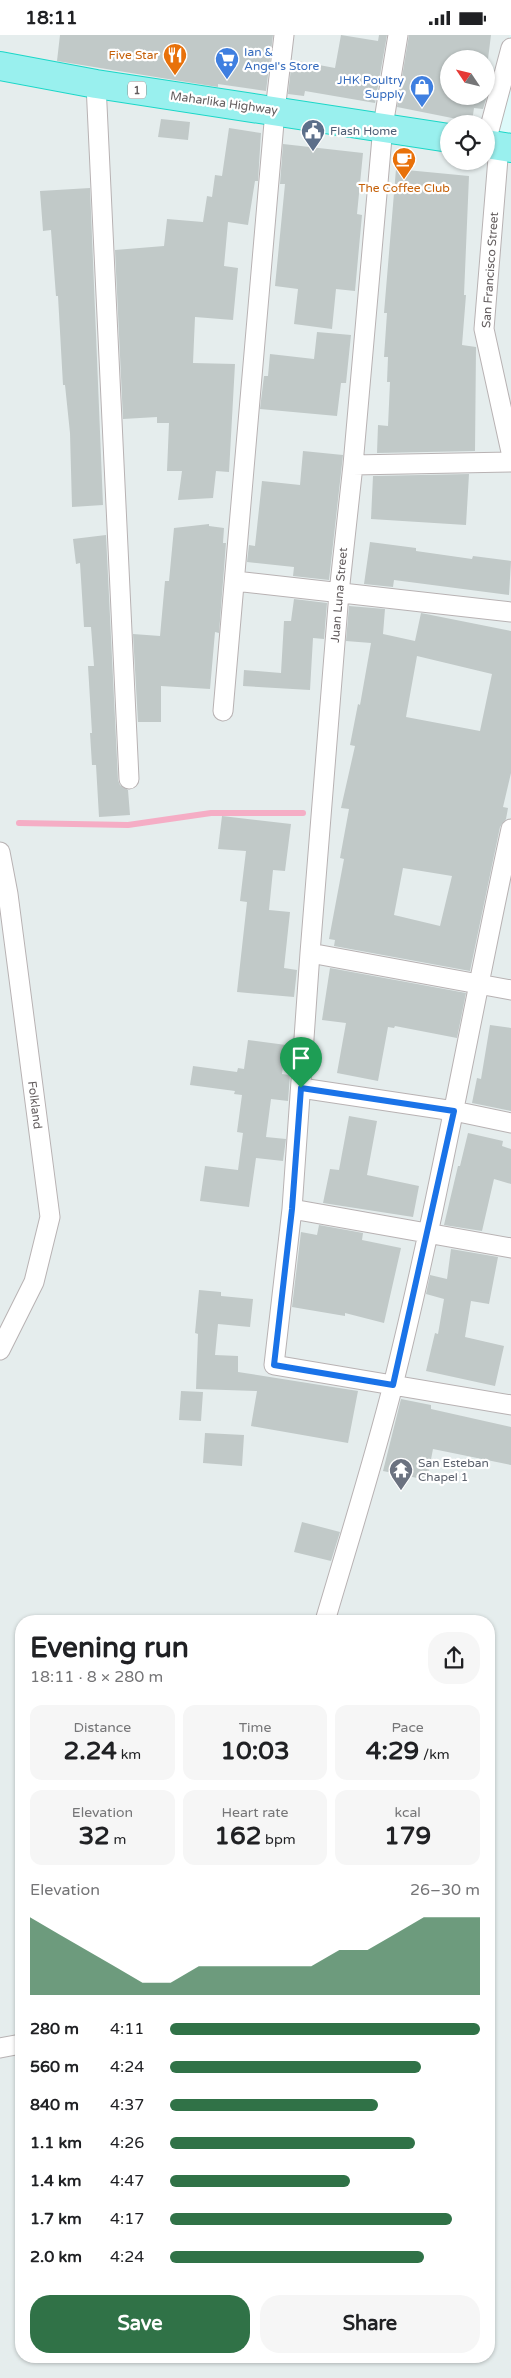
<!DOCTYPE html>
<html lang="en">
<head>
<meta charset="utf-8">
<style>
	:root { --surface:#fff; --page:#f6f6f6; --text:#202124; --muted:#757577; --accent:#307247 }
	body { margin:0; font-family:"Varela Round",sans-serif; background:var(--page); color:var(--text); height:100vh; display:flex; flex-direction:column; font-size:19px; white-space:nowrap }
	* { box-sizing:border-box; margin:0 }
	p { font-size:16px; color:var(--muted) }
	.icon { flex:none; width:28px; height:28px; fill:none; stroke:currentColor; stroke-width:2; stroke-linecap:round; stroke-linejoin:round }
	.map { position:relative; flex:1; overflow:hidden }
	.drawer { position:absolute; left:15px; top:1580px; width:480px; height:748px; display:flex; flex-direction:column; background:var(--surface); border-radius:20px; box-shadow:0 1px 4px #0004 }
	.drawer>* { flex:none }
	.needle { width:32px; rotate:305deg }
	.controls { position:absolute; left:440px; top:15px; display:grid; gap:10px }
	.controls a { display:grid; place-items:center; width:55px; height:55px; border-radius:50%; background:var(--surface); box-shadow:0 1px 4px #0004; font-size:25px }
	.pin { position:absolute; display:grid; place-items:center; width:42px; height:42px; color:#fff; margin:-51px -21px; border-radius:50% 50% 50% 0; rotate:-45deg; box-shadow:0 0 5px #0007 }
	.pin .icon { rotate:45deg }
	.round { display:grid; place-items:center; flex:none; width:52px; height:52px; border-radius:20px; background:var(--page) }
	.overview { display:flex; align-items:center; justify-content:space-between; height:85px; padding:0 15px }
	h1 { font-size:28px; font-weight:700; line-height:38px }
	.figures { display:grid; grid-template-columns:repeat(3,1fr); gap:8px; height:85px; padding:5px 15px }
	.figures div { display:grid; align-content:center; border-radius:12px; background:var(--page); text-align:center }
	.figures b { font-size:25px; font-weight:700 }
	.figures small { font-size:14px; font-weight:400 }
	.figures p { font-size:14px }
	.chart { height:140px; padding:10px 15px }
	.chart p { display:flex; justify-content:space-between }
	.chart svg { width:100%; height:90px; margin-top:5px; fill:var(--accent); opacity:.7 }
	.button { display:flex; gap:10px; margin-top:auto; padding:10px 15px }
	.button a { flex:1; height:58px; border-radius:20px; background:var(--accent); color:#fff; font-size:20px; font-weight:700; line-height:58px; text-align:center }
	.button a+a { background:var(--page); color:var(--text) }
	ul { padding:0 15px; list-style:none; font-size:16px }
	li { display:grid; grid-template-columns:80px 60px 1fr; align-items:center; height:38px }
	li i { height:12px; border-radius:6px; background:var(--accent) }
	.status { display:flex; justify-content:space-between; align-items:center; height:35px; padding:0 25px; background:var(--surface); direction:ltr }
	.status svg { height:14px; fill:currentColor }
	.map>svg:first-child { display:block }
	.commercial { fill:#ddfafa }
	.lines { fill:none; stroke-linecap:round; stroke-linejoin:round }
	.stream { stroke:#f5adc5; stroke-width:6 }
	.building { fill:#c1c9c8; fill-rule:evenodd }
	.street-casing { stroke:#b8b2b3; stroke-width:21 }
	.highway-casing { stroke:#1bd7c8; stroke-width:30 }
	.street { stroke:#fff; stroke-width:19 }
	.highway { stroke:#99f0ee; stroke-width:28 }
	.route-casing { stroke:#fff; stroke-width:10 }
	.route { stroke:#1a73e8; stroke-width:6 }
	.labels { text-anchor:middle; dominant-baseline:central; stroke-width:4.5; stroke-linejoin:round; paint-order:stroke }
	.shield { fill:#fff; stroke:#928e8e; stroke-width:1 }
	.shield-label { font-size:11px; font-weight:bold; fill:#635d5e }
	.shop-label { font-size:12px; fill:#366cbe; stroke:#fff; text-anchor:start }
	.food-label { font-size:12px; fill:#c56008; stroke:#fff; text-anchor:end }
	.street-label { font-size:12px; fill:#635d5e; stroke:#fff }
	.service-label { font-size:12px; fill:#4e5e75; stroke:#fff; text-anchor:start }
	.worship-label { font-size:12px; fill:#5b616d; stroke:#fff; text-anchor:start }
</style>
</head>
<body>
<div class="status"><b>18:11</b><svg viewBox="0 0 49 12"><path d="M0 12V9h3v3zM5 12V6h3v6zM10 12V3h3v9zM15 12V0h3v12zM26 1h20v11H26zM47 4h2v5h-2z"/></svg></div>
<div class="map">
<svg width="511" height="2343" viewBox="0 0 511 2343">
	<rect width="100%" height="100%" fill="#e5eded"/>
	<path class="commercial" d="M 510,0 L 511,0 L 511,102 L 486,98 L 483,89 Z"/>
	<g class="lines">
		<path class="stream" d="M 19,788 L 128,790 L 211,778 L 303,778"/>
	</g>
	<path class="building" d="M 60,0 L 273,0 L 266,56 L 218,49 L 218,52 L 205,50 L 57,26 Z
		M 341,0 L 378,6 L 379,0 L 387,0 L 375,68 L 305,56 L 304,61 L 288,59 L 292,25 L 335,33 Z
		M 409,0 L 491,0 L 488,24 L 449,24 L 449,61 L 487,61 L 483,74 L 474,73 L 472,87 L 397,72 Z
		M 161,84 L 190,87 L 188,105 L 158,102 Z
		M 229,93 L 261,98 L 258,146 L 255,146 L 248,190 L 228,187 L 224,231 L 238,233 L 233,285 L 195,282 L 193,328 L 235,329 L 229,437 L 216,436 L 213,463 L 178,465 L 182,436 L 167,436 L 169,388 L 157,388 L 157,382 L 123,384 L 115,215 L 164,211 L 167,184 L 203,187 L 207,161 L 212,162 L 215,140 L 222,141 Z
		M 283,109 L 363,118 L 357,179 L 362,180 L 355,256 L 336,254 L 332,294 L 294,289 L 298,254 L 275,251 L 285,149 L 280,149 Z
		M 396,134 L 469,141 L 464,260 L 466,260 L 462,310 L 476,312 L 475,416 L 377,418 L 378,390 L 388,391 L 390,347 L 387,347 L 388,322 L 384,322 L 387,278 L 384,278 Z
		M 90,153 L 103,470 L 72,472 L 70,398 L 65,350 L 63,350 L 58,261 L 56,261 L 51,195 L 43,196 L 40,156 Z
		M 317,297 L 351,300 L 346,348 L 341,348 L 337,381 L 260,374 L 264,341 L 268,341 L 270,319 L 314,324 Z
		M 303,416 L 343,420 L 329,545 L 293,541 L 294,532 L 247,527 L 249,510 L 255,511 L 262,446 L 300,450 Z
		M 469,439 L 466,490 L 371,484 L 373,441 Z
		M 209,489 L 209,491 L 224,493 L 223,508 L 226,508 L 219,598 L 215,597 L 210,654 L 161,651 L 161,687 L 138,687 L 133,599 L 160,601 L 165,546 L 169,546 L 174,493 Z
		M 106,500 L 118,745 L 120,750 L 128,755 L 130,780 L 99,782 L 96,730 L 92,730 L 90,698 L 92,698 L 88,631 L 94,631 L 91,592 L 84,592 L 80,528 L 76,529 L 73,504 Z
		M 370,507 L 416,513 L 416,516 L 472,524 L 473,521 L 511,526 L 509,560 L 394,545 L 393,552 L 364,549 Z
		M 294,564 L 327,568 L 324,604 L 313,603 L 310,655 L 243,651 L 244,635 L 281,638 L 284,586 L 291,586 Z
		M 349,571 L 385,574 L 383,599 L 415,606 L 421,578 L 511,596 L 511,738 L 503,772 L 508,773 L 506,784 L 500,792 L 470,936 L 334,911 L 335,905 L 329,904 L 344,824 L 340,823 L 349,774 L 341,773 L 355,711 L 350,710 L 358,669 L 360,670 L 371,608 L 346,606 ZM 417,621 L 492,639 L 480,696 L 406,682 ZM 403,833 L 452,841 L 440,891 L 394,880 Z
		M 222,781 L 291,789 L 285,836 L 273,835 L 269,875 L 290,877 L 284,933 L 297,935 L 294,962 L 237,957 L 247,867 L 240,866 L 246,816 L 218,814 Z
		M 330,933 L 466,958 L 457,1003 L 395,991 L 394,993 L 388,992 L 378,1046 L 337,1038 L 346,988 L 322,985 Z
		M 490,990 L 511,993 L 511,1076 L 472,1068 L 477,1043 L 481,1044 Z
		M 248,1005 L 286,1010 L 282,1039 L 290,1040 L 288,1066 L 271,1064 L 266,1102 L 286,1104 L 283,1126 L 256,1123 L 249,1172 L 200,1166 L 205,1131 L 238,1135 L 243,1098 L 237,1097 L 242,1060 L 234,1059 L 235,1056 L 190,1050 L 193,1031 L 237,1037 L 238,1033 L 244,1034 Z
		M 349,1081 L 377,1086 L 367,1140 L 419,1151 L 413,1182 L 323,1168 L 330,1134 L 339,1135 Z
		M 468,1098 L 503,1106 L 502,1111 L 511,1114 L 511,1149 L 494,1144 L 482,1196 L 444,1190 L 458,1131 L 460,1131 Z
		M 319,1190 L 363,1198 L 362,1205 L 401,1213 L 384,1288 L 345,1278 L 345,1281 L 292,1272 L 301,1197 L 317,1200 Z
		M 451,1214 L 498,1222 L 489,1269 L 471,1266 L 465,1302 L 504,1311 L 495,1351 L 426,1336 L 435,1298 L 438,1299 L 444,1264 L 426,1259 L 430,1240 L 447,1244 Z
		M 199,1255 L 221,1257 L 221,1261 L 253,1264 L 250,1292 L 218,1289 L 215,1320 L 238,1321 L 238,1337 L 358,1356 L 348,1408 L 251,1391 L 257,1356 L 196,1354 L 198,1299 L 195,1298 Z
		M 181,1356 L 203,1357 L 201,1386 L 179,1385 Z
		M 401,1364 L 431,1370 L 431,1374 L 511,1392 L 511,1430 L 433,1414 L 427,1445 L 383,1436 Z
		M 205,1398 L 244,1400 L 242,1431 L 203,1428 Z
		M 302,1487 L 340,1497 L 331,1526 L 294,1517 Z"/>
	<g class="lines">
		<g class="street-casing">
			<path id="street" d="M 398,0 L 383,91 L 353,430 L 339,558 L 310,918 L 292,1174 L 274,1330 L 511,1370
				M 96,49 L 129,744
				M 486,107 L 511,13
				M 499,111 L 484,294 L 511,417
				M 353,430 L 511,427
				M 235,546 L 511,577
				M 223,676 L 275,76 L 284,0
				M 0,817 L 8,859 L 50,1182 L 34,1247 L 0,1315
				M 310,918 L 511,955
				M 301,1053 L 454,1076 L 511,1088
				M 292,1174 L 511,1213
				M 325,1586 C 348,1508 373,1429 393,1350 C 439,1166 471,979 511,794
				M 0,2013 L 21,2009"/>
		</g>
		<g class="highway-casing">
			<path id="highway" d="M 0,31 L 96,49 L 449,103
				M 486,109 L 511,113"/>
		</g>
		<use href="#street" class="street"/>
		<use href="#highway" class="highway"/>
	</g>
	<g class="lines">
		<g class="route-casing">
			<path id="route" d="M 301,1053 L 454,1076 L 393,1350 L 274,1330 L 292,1174 Z"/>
		</g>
		<use href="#route" class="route"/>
	</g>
	<defs>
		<g id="restaurant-pin" transform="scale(1.25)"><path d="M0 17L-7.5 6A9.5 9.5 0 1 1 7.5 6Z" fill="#e8710a" stroke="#fff"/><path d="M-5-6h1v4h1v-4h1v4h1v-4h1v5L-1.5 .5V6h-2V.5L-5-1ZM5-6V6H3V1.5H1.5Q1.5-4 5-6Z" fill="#fff"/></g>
		<g id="supermarket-pin" transform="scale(1.25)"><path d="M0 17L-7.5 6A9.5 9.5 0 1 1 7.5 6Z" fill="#3f7fe0" stroke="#fff"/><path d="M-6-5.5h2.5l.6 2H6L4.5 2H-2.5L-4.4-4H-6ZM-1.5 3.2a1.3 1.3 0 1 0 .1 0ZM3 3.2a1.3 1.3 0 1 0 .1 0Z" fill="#fff"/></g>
		<g id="shop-pin" transform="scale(1.25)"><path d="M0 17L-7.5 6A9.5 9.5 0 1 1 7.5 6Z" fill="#3f7fe0" stroke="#fff"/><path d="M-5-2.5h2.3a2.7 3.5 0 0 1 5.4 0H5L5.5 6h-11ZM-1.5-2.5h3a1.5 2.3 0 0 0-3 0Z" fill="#fff"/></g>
		<g id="civic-pin" transform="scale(1.25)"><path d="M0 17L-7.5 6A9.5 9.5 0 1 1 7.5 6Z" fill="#5c6f8a" stroke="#fff"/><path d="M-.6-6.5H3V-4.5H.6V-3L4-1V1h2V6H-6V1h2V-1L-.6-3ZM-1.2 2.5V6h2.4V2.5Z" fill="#fff"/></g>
		<g id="cafe-pin" transform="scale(1.25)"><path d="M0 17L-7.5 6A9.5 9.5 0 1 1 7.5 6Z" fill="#e8710a" stroke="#fff"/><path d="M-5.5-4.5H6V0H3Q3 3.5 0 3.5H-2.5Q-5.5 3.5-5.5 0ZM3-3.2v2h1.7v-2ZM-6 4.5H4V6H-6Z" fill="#fff"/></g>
		<g id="temple-pin" transform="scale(1.25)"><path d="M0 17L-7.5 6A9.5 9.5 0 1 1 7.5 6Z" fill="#6b7280" stroke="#fff"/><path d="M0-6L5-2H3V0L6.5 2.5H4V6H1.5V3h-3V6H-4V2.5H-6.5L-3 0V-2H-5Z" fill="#fff"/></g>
	</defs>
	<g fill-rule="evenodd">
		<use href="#restaurant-pin" x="175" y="20"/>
		<use href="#supermarket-pin" x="227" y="24"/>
		<use href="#shop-pin" x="422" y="52"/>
		<use href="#civic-pin" x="313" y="96"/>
		<use href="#cafe-pin" x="404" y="124"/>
		<use href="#temple-pin" x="401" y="1435"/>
	</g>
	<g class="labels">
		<rect class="shield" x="128" y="46.5" width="18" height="17" rx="4"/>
		<g class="shield-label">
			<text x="137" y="55">1</text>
		</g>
		<g class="shop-label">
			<text x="244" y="17">Ian &amp;<tspan x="244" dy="14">Angel's Store</tspan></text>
			<text x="404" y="45" text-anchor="end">JHK Poultry<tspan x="404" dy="14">Supply</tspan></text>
		</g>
		<g class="food-label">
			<text x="158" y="20">Five Star</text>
			<text x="404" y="153" text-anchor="middle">The Coffee Club</text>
		</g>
		<g class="street-label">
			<text transform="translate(224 68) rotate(8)">Maharlika Highway</text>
			<text transform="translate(490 235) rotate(-86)">San Francisco Street</text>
			<text transform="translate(339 560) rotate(-85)">Juan Luna Street</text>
			<text transform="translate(35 1070) rotate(83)">Folkland</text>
		</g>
		<g class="service-label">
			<text x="330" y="96">Flash Home</text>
		</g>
		<g class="worship-label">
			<text x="418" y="1428">San Esteban<tspan x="418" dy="14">Chapel 1</tspan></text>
		</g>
	</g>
</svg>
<div class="controls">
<a><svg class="needle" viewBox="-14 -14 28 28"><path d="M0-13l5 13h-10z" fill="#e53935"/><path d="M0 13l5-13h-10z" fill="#757577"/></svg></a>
<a><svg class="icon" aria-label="locate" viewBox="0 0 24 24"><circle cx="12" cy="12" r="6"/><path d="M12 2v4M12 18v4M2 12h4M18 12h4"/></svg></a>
</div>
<div class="pin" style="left:301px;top:1053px;background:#1e9e55"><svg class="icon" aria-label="arrive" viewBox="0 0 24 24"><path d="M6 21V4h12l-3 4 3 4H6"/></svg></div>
<section class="drawer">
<div class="overview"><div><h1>Evening run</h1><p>18:11 · 8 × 280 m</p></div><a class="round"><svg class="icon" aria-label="share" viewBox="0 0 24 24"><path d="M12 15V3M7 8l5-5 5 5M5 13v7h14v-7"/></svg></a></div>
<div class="figures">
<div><p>Distance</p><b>2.24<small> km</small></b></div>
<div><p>Time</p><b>10:03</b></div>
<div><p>Pace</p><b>4:29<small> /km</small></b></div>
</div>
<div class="figures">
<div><p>Elevation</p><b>32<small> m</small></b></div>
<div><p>Heart rate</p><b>162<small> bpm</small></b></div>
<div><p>kcal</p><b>179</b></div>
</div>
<div class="chart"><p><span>Elevation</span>26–30 m</p>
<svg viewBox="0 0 160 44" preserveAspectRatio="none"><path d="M0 44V6L10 14L20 22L30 30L40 38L50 38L60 30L70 30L80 30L90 30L100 30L110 22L120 22L130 14L140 6L150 6L160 6V44z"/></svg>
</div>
<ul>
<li><b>280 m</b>4:11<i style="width:100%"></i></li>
<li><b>560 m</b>4:24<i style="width:81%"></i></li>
<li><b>840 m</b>4:37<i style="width:67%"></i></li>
<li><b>1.1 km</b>4:26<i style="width:79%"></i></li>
<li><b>1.4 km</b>4:47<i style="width:58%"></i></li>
<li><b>1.7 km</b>4:17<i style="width:91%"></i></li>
<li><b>2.0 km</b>4:24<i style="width:82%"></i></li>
</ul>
<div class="button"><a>Save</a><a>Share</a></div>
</section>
</div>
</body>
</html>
